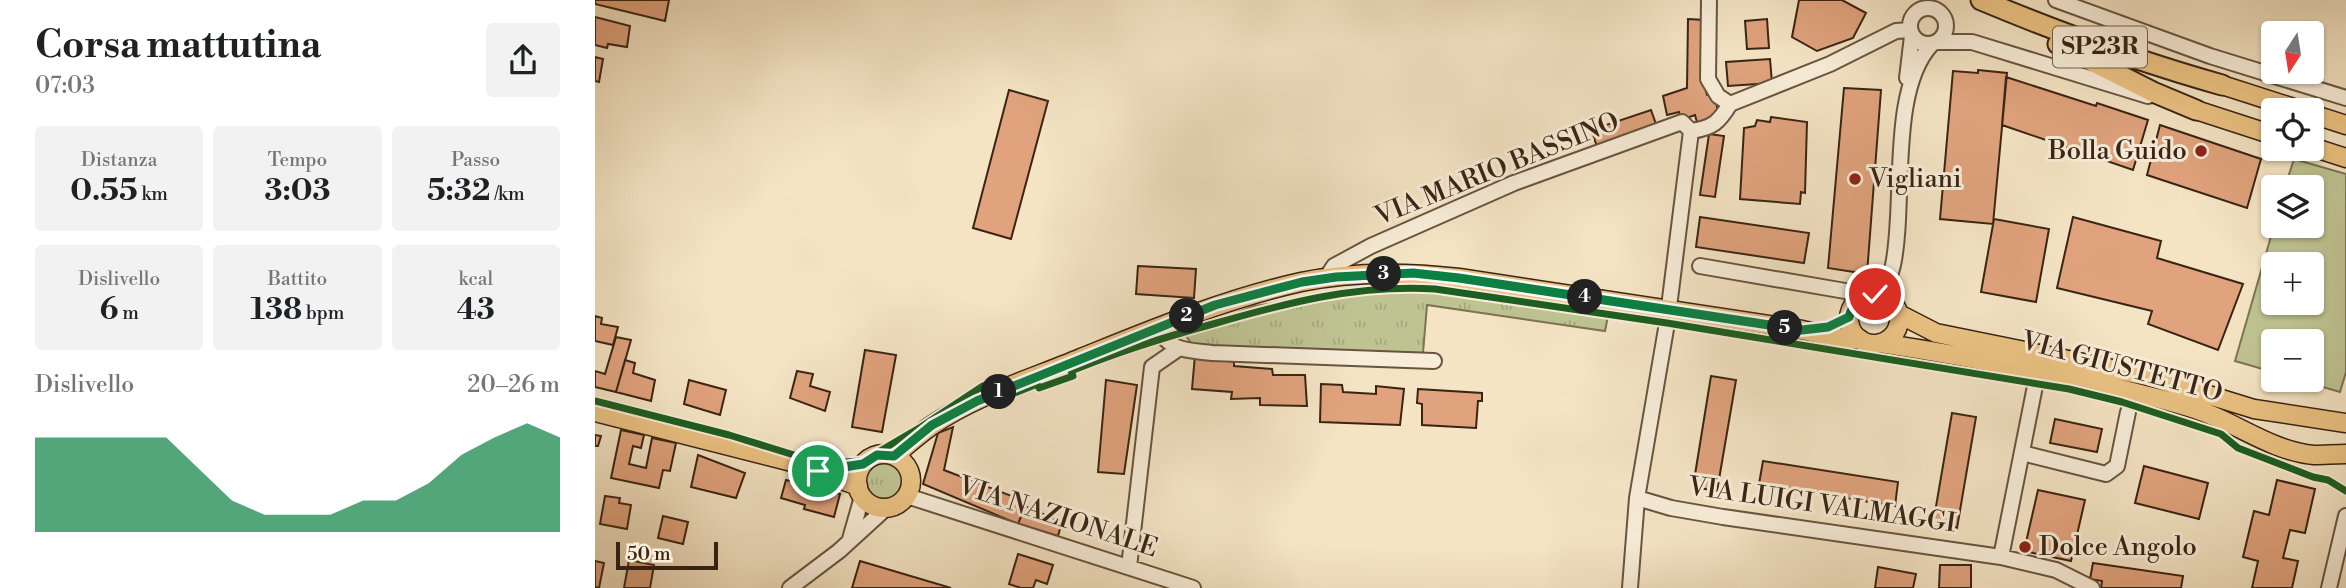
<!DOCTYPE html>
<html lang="it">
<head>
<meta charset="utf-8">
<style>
	:root { --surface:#fff; --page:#f2f2f2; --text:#202124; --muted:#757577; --accent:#0b8043 }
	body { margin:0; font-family:"Libre Bodoni",serif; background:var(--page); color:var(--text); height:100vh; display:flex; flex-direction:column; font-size:26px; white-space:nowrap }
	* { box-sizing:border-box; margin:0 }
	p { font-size:23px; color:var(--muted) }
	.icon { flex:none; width:38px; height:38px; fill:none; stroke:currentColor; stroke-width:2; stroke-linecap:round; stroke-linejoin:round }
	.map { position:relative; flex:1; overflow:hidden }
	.details { display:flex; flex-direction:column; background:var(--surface); width:595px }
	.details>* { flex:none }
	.needle { width:46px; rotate:192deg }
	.controls { position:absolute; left:1666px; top:21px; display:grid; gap:14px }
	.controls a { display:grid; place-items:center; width:63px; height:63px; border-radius:7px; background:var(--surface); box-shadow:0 2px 5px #0004; font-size:35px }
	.scale { position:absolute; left:21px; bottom:18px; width:102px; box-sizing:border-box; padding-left:7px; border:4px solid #392414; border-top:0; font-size:19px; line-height:24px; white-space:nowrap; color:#392414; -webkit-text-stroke:5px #f8edd9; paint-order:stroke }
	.pin { position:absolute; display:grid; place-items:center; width:60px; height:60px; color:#fff; margin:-30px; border:4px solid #fff; border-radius:50%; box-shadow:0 2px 7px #0007 }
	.km { position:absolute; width:35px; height:35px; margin:-18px; border-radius:50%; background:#222; color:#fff; font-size:19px; line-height:35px; text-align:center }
	.round { display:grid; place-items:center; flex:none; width:74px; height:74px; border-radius:7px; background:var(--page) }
	.overview { display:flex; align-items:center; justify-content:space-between; height:119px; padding:0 35px }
	h1 { font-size:38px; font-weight:800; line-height:52px }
	.metrics { display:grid; grid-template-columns:repeat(3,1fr); gap:10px; height:119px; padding:7px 35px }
	.metrics div { display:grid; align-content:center; border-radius:7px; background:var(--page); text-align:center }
	.metrics b { font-size:30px; font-weight:800 }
	.metrics small { font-size:19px; font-weight:400 }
	.metrics p { font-size:19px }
	.chart { height:196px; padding:14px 35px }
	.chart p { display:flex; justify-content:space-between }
	.chart svg { width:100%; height:126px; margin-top:7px; fill:var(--accent); opacity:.7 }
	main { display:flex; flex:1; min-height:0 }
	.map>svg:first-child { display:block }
	.grass { fill:url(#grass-tufts); stroke:#7c7453; stroke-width:2 }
	.pitch { fill:#bfc392; stroke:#7c7453; stroke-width:2; fill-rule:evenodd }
	.building { fill:#e0a37d; stroke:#392414; stroke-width:2 }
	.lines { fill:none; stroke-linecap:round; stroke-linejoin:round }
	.minor-casing { stroke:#685440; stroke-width:18 }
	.major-casing { stroke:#392414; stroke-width:21 }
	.highway-casing { stroke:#392414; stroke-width:23 }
	.minor { stroke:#f8edd9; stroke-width:14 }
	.major { stroke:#eac282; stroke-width:18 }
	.highway { stroke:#eac282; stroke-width:19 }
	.cycleway-casing { stroke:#f8edd9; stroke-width:11 }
	.cycleway { stroke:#1b5e20; stroke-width:7 }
	.route-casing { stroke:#fff; stroke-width:14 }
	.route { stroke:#0b8043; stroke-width:9 }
	.poi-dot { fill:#8f2418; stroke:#f8edd9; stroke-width:2.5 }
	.labels { text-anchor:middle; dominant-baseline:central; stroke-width:6; stroke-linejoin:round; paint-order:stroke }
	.shield { fill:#f8edd9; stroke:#72604f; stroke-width:2 }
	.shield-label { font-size:24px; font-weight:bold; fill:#392414 }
	.poi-label { font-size:26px; fill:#392414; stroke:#f8edd9; text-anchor:start }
	.street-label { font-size:26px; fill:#392414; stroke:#f8edd9 }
</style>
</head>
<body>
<main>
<section class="details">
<div class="overview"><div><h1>Corsa mattutina</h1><p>07:03</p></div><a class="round"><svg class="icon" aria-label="share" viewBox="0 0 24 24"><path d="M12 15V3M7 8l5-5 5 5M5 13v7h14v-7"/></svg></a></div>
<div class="metrics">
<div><p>Distanza</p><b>0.55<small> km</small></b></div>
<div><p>Tempo</p><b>3:03</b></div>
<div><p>Passo</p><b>5:32<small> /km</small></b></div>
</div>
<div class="metrics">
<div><p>Dislivello</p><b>6<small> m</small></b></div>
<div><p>Battito</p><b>138<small> bpm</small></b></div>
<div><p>kcal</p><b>43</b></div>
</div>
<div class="chart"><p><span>Dislivello</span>20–26 m</p>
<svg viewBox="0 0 160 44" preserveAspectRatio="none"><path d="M0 44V11L10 11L20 11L30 11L40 11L50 22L60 33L70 38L80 38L90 38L100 33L110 33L120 27L130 17L140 11L150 6L160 11V44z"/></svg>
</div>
</section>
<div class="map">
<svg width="1751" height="588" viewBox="0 0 1751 588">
	<defs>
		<pattern id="grass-tufts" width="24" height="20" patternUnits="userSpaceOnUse" patternTransform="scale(1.75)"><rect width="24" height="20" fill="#bfc392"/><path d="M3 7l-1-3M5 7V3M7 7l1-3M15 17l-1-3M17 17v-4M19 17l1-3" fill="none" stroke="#a5a77d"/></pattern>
	</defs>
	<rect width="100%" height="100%" fill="#f4e4c4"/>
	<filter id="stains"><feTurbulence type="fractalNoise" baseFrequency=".00286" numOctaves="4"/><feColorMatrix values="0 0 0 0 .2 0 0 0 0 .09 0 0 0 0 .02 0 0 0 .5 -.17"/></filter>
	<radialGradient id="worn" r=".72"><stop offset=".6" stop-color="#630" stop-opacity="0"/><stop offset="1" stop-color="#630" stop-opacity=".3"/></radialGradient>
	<path class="grass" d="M 820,283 L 1014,311 L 1010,331 L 832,305 L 828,353 L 598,346 L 589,333 L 659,306 Z
		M271 481a18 18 0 1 1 36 0a18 18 0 1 1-36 0Z"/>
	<path class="pitch" d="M 1699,159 L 1751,174 L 1751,372 L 1745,392 L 1704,380 L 1717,380 L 1717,341 L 1678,341 L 1678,372 L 1640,361 L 1679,226 L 1717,226 L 1717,187 L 1690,187 ZM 1678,264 L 1717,264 L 1717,303 L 1678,303 Z"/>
	<path class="building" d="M 0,0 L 74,0 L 70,21 L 0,4 Z
		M 1204,0 L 1247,0 L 1271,13 L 1258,38 L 1222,51 L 1197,37 Z
		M 0,17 L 35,26 L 32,47 L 13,44 L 12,48 L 0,45 Z
		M 1093,19 L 1110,20 L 1108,79 L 1112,95 L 1120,94 L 1123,113 L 1118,114 L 1119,122 L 1103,126 L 1100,115 L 1086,120 L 1084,112 L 1072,115 L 1068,96 L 1092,88 Z
		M 1172,19 L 1174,48 L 1152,49 L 1150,21 Z
		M 0,57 L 8,59 L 4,82 L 0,81 Z
		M 1175,59 L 1177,83 L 1133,86 L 1131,62 Z
		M 1383,70 L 1412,73 L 1398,224 L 1345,219 L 1358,71 L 1383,73 Z
		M 1411,77 L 1501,106 L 1502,103 L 1553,120 L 1538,170 L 1407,125 Z
		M 1249,88 L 1286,90 L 1272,274 L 1233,268 Z
		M 414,90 L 453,101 L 416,239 L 378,228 Z
		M 1056,110 L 1062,127 L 1003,149 L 996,130 Z
		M 1176,117 L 1212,122 L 1210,193 L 1206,192 L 1205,204 L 1145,199 L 1149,128 L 1160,126 L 1162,120 L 1175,122 Z
		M 1565,125 L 1666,159 L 1652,208 L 1552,175 Z
		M 1114,134 L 1129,136 L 1120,197 L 1105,195 Z
		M 1105,217 L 1214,233 L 1209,263 L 1101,247 Z
		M 1478,217 L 1566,241 L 1562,258 L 1648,284 L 1623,350 L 1553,324 L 1557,311 L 1462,288 Z
		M 1399,219 L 1454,229 L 1441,302 L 1386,292 Z
		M 543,266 L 601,269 L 599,298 L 541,294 Z
		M 0,316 L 7,318 L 6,324 L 23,327 L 18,345 L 0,341 Z
		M 21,337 L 36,340 L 21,392 L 0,387 L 0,371 L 10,374 Z
		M 270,350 L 301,355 L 287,432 L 257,427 Z
		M 600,355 L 639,362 L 639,366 L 677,369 L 678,375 L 710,375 L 712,406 L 665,405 L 665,398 L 636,399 L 637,392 L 597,389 Z
		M 30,360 L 40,363 L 38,373 L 60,380 L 56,401 L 21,392 Z
		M 202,371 L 218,374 L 215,386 L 235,392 L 230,411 L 195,398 Z
		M 1116,376 L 1141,380 L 1122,491 L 1098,487 Z
		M 94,380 L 131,390 L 125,415 L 89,404 Z
		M 511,380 L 542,385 L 529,474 L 503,472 Z
		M 726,384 L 747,385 L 748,392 L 781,394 L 781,386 L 809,389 L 805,425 L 725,422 Z
		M 823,389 L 887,393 L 887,401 L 883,401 L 881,428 L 827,425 L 827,404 L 822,403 Z
		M 1357,413 L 1381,417 L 1362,528 L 1338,524 Z
		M 1460,419 L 1507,429 L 1502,452 L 1455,443 Z
		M 358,427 L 349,470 L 432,502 L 423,524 L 328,484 L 343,433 Z
		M 26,430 L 49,435 L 46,448 L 38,446 L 34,464 L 51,468 L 57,438 L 81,443 L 75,471 L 68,470 L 64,488 L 16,478 Z
		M 0,435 L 6,436 L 3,446 L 0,446 Z
		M 103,455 L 150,473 L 141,498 L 96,487 Z
		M 1168,461 L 1303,482 L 1300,506 L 1164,484 Z
		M 1549,466 L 1613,483 L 1604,519 L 1540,503 Z
		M 191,480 L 245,494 L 239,517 L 209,509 L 210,505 L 186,498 Z
		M 1682,480 L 1720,489 L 1710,533 L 1695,530 L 1688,558 L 1703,561 L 1697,588 L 1657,588 L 1663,561 L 1648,557 L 1659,511 L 1674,515 Z
		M 1443,490 L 1490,500 L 1476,561 L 1429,551 Z
		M 10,496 L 25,498 L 24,503 L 36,505 L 32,529 L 5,524 Z
		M 430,506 L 467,522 L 463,536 L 423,524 Z
		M 68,516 L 93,522 L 88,544 L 63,538 Z
		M 423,554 L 458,565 L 452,584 L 441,580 L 438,588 L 426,588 L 414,584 Z
		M 34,560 L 59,565 L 55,588 L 29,588 Z
		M 0,561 L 9,563 L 4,588 L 0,587 Z
		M 265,561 L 356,588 L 257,588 Z
		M 1498,563 L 1588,576 L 1586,588 L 1506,588 L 1507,581 L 1495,579 Z
		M 1345,565 L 1376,565 L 1376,588 L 1344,588 Z
		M 1283,567 L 1321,574 L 1318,588 L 1280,588 Z"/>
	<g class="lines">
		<g class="minor-casing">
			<path id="minor" d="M 1114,0 L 1113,79 L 1123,96 L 1135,104
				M 1461,0 L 1615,56 L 1751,98
				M1315 26a18 18 0 1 1 36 0a18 18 0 1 1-36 0Z
				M 1342,42 L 1377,42 L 1553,96
				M 1312,78 L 1317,36
				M 1135,104 L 1235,64 L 1301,31 L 1315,30
				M 1105,266 L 1256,292 L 1265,298
				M 731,278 L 739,266 L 776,246 L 919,183 L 1087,122 L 1096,131
				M 1287,295 C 1291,285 1296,275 1298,265 C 1311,204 1293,90 1337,44
				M 562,327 C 575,352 592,350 617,353 L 839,361
				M 1427,453 L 1511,474 L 1522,466 L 1533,412
				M 312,496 L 598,588
				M 1042,498 L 1076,508 L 1128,517 L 1406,557 L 1461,570 L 1497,588
				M 255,539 L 267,497
				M 1406,557 L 1445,361
				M 534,567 L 557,367 L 583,349
				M 195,588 L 244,551 L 290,509
				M 1035,588 L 1042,498 L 1072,323 L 1096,131 C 1118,128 1124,122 1135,104
				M 1734,588 L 1751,516"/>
		</g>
		<g class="major-casing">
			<path id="major" d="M 1627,85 L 1705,110
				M 1601,110 L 1678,135
				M 1717,114 L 1751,125
				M 1717,147 L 1751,158
				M1254 319a25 25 0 1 1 50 0a25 25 0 1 1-50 0Z
				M 1304,314 L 1341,333 L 1552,376 L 1659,409 L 1751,423
				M 1285,343 C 1389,359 1493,378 1594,407 C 1637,419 1674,451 1719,455 C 1729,455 1740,454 1751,454
				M 0,412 L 197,462 L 263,486
				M262 481a27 27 0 1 1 54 0a27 27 0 1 1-54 0Z
				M 299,456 C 311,446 323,435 336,426 C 381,395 436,379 486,358 C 558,329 630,299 706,282 C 758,271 812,272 864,278 L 1207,330 L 1249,339 L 1265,339"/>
		</g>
		<g class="highway-casing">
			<path id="highway" d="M 1386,0 C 1465,33 1545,62 1627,85
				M 1463,44 L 1558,92 L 1601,110"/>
		</g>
		<use href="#minor" class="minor"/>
		<use href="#major" class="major"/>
		<use href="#highway" class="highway"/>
		<g class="cycleway-casing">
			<path id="cycleway" d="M 0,401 L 134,435 L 225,463 L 268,461 L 326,427 L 388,386 L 397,402 L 442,384 L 444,388 L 478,376 L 476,371 C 522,352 570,337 618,324 C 691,303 763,284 840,289 L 1072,323 L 1474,389 L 1527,402 L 1626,434 L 1643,448 L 1718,477 L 1733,480 L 1751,491"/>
		</g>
		<use href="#cycleway" class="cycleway"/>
	</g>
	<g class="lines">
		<g class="route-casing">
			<path id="route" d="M 223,471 L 268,464 L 282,455 L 299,456 L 337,425 L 382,401 L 620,305 L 707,282 L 741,277 L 818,273 L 864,278 L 1207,330 L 1233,327 L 1254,317 C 1258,303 1265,296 1280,294"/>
		</g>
		<use href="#route" class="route"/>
	</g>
	<g class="poi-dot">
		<circle cx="1606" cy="151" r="7"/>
		<circle cx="1260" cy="179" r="7"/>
		<circle cx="1430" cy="547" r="7"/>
	</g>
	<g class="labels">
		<rect class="shield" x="1458" y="26.5" width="94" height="41" rx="5"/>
		<g class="shield-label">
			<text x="1505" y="47">SP23R</text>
		</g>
		<g class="poi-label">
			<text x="1592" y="151" text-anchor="end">Bolla Guido</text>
			<text x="1274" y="179">Vigliani</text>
			<text x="1444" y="547">Dolce Angolo</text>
		</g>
		<g class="street-label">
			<text transform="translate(902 169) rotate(-22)">VIA MARIO BASSINO</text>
			<text transform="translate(1527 367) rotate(15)">VIA GIUSTETTO</text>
			<text transform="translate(1227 505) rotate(8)">VIA LUIGI VALMAGGI</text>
			<text transform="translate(463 517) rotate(18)">VIA NAZIONALE</text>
		</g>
	</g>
	<rect width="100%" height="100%" filter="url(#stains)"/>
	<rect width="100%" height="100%" fill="url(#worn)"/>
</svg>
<div class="controls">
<a><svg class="needle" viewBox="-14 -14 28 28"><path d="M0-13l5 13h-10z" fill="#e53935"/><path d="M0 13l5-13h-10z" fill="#757577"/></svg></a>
<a><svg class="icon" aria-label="locate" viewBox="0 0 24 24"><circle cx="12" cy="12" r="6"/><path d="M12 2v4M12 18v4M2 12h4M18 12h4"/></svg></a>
<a><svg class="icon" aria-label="layers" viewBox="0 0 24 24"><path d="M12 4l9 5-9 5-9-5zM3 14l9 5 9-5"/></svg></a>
<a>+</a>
<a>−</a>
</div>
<div class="scale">50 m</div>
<div class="pin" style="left:223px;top:471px;background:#1e9e55"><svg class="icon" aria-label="arrive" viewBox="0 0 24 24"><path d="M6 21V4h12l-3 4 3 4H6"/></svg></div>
<div class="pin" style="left:1280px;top:294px;background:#d93025"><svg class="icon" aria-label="check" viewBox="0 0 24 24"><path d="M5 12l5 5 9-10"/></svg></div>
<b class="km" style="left:404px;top:392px">1</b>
<b class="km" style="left:592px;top:316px">2</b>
<b class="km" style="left:789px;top:274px">3</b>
<b class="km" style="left:990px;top:297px">4</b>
<b class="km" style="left:1190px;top:328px">5</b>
</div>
</main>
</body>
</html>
